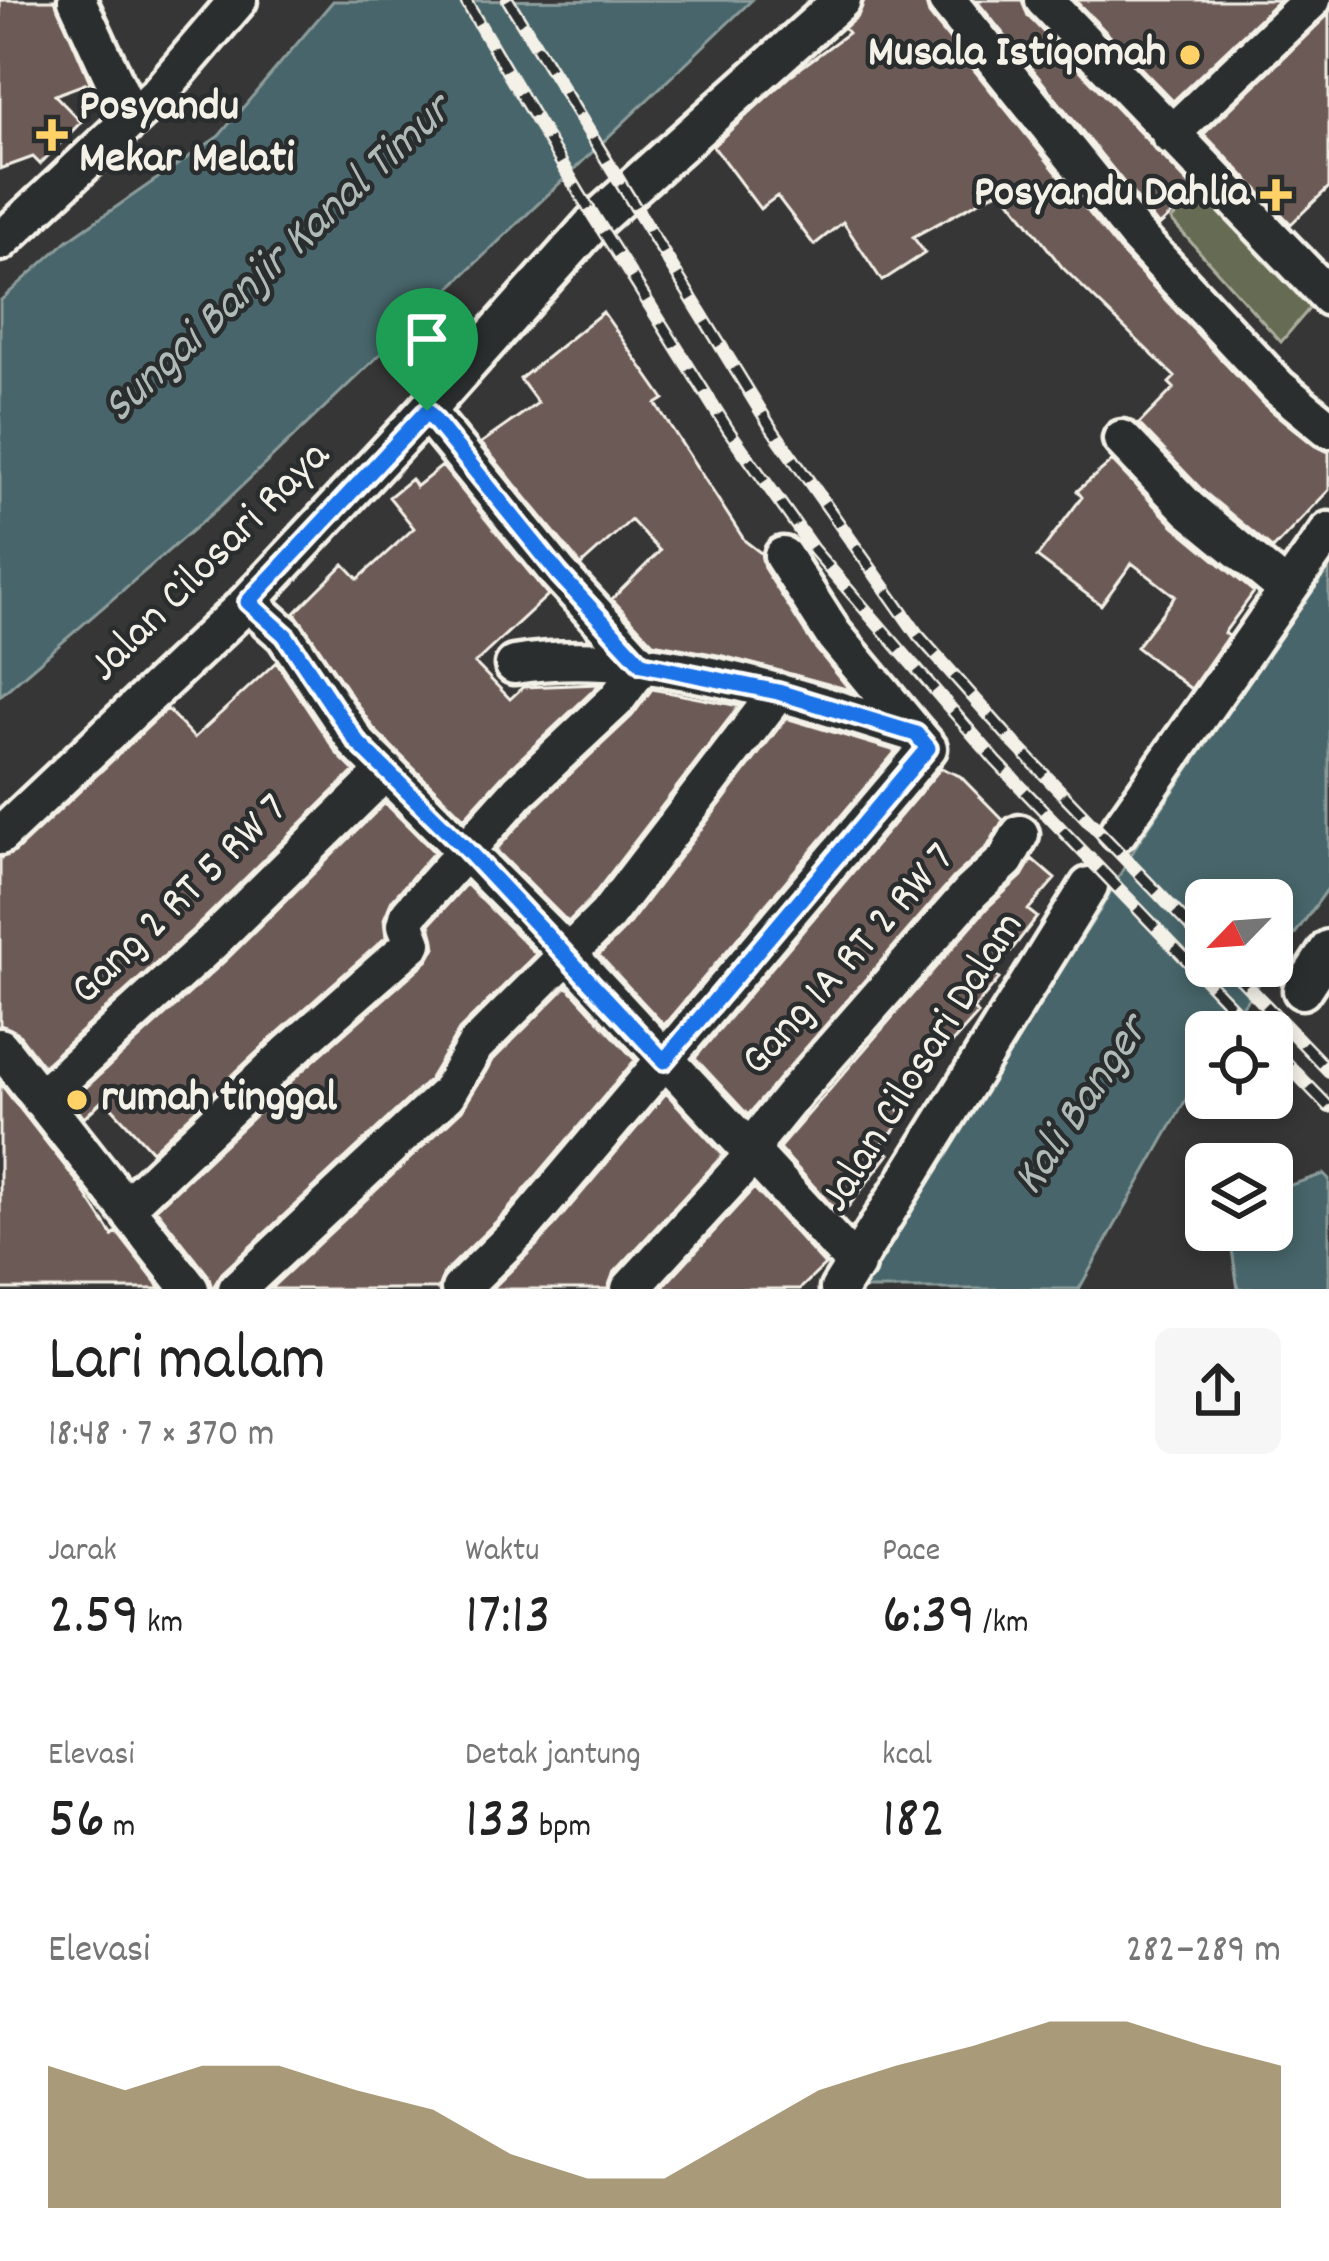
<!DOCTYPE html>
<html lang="id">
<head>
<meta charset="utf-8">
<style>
	:root { --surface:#fff; --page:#f6f6f6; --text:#222; --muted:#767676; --accent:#857141 }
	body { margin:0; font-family:Dekko,sans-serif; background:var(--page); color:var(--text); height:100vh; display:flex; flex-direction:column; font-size:45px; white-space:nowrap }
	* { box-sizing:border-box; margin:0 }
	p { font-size:39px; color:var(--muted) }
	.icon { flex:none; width:66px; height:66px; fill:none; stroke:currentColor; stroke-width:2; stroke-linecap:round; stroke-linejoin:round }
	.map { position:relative; height:1289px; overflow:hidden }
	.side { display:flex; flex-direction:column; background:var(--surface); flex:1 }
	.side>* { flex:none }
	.needle { width:78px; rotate:245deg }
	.fabs { position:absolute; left:1185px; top:879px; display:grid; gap:24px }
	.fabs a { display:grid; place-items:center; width:108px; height:108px; border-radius:18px; background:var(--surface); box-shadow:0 6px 18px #0003; font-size:60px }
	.pin { position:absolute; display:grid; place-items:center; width:102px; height:102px; color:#fff; margin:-123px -51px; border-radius:50% 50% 50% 0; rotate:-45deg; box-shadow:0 0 12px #0007 }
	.pin .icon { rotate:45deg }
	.round { display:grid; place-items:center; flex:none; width:126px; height:126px; border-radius:18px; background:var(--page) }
	.summary { display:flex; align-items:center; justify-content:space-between; height:204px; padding:0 48px }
	h1 { font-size:66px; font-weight:600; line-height:90px }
	.metrics { display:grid; grid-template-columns:repeat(3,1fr); gap:18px; height:204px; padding:12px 48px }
	.metrics div { display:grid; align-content:center }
	.metrics b { font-size:60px; font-weight:600 }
	.metrics small { font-size:33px; font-weight:400 }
	.metrics p { font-size:33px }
	.chart { height:336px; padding:24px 48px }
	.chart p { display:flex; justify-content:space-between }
	.chart svg { width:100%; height:216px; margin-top:12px; fill:var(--accent); opacity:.7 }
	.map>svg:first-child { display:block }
	.green { fill:#656c52; stroke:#acae9d; stroke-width:3 }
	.water { fill:#47656a; stroke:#8c9d9c; stroke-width:3; fill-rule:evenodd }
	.building { fill:#6c5a56; stroke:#f4f1e8; stroke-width:3 }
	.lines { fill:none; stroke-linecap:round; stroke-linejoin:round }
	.street-casing { stroke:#f4f1e8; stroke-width:45 }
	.street { stroke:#2a2d2e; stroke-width:36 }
	.rail-casing { stroke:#f4f1e8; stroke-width:14 }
	.rail { stroke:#2a2d2e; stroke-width:9; stroke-dasharray:27; stroke-linecap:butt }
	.route-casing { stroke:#fff; stroke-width:24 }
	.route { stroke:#1a73e8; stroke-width:15 }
	.poi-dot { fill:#ffd166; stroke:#2a2d2e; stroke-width:4.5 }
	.labels { text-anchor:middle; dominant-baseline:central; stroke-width:9; stroke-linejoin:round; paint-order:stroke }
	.poi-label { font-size:45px; font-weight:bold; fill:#f4f1e8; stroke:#2a2d2e; text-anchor:end }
	.street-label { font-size:45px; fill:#f4f1e8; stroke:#2a2d2e }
	.water-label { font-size:48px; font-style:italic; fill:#afb9b6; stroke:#2a2d2e }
</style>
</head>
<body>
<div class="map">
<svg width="1329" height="1289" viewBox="0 0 1329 1289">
	<rect width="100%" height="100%" fill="#373636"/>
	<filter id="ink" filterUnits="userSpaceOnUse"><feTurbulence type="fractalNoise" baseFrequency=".00833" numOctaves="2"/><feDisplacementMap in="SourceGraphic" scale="24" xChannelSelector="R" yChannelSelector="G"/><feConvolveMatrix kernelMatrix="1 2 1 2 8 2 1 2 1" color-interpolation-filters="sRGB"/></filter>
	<g filter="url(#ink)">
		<path class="green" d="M 1204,188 L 1314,303 L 1281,342 L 1171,220 Z"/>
		<path class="water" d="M 752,0 L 224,503 L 0,696 L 0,301 L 67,241 L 219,136 L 333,1 Z
			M 1329,566 L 1329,887 L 1224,1032 L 1206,1032 L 1206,1064 L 1079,1289 L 864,1289 L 870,1279 L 862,1273 L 1099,912 L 1139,841 ZM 1206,900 L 1272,900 L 1272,966 L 1206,966 Z
			M 1324,1174 L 1329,1179 L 1329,1289 L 1238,1289 L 1229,1230 L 1272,1230 L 1272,1191 Z"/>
		<path class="building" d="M 0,0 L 55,0 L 90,82 L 55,95 L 81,122 L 40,164 L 33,157 L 0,169 Z
			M 864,0 L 925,0 L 929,14 L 1119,250 L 1263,404 L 1315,446 L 1329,452 L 1329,490 L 1273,549 L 1204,492 L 1139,424 L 1174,388 L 1169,383 L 1175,377 L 1062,267 L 1002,189 L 913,237 L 925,253 L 882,281 L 843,222 L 814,245 L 777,196 L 760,209 L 713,146 L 791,75 L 848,33 L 844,28 L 858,16 Z
			M 976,0 L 1022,0 L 1028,16 L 1192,187 L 1176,202 L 1180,207 L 1159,226 Z
			M 1075,0 L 1279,0 L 1173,101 Z
			M 1329,14 L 1329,187 L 1291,224 L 1204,134 Z
			M 603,312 L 664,399 L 656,404 L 745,541 L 761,553 L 764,568 L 814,646 L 850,690 L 723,656 L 653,643 L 612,599 L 660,551 L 631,520 L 581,565 L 481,443 L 538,403 L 520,379 Z
			M 1112,461 L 1174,526 L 1254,592 L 1224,633 L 1228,636 L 1191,689 L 1136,647 L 1175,596 L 1132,563 L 1101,605 L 1037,557 L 1082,497 L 1077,491 Z
			M 442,466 L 548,595 L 475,663 L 510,699 L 523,687 L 600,684 L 503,775 L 464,818 L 374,729 L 295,613 L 344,564 L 358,579 L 414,528 L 389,497 L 411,479 L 416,487 Z
			M 276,662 L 338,755 L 354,771 L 196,927 L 43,1066 L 17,1032 L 0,1025 L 0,858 L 15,852 L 167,709 L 194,738 Z
			M 652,689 L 739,706 L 590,900 L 568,922 L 496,850 L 535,807 L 632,716 Z
			M 786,718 L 896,751 L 664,1025 L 599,955 L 625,929 Z
			M 941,768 L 960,776 L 1003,820 L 988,846 L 954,877 L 748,1115 L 695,1058 Z
			M 385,803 L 434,852 L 392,900 L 384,919 L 386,937 L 273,1037 L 152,1151 L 104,1099 L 84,1118 L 71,1101 L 226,960 Z
			M 1032,859 L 1055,879 L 1028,910 L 1037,917 L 993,974 L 999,979 L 973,1010 L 978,1014 L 952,1043 L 949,1040 L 893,1105 L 906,1117 L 880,1146 L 889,1154 L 841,1216 L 779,1148 L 987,908 L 1022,876 Z
			M 466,884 L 536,954 L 459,1030 L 429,1080 L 222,1273 L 212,1289 L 208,1275 L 156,1209 L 303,1070 L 428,960 L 435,947 L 430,924 Z
			M 567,986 L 635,1060 L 506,1212 L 444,1273 L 438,1289 L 270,1289 L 462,1110 L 493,1060 Z
			M 0,1083 L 79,1184 L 113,1236 L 117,1232 L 161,1289 L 0,1289 Z
			M 666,1093 L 723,1155 L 613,1274 L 608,1289 L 492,1289 L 540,1242 Z
			M 754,1188 L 825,1265 L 800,1289 L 661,1289 Z"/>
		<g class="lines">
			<g class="street-casing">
				<path id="street" d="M 77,0 L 131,117
					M 947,0 L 1136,235 L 1279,388 L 1329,429
					M 1044,0 L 1329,297
					M 1170,135 L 1312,0
					M 0,242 L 157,95 L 238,0
					M 426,411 L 559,574 L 642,665
					M 1122,439 L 1189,509 L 1286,589
					M 783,556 L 833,634 L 916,734
					M 248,602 L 285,635 L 357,743 L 566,952 L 856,1265
					M 1118,832 L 1329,531
					M 0,836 L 248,602 L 426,411 L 597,219 L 842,0
					M 1302,990 L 1329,949
					M 0,1047 L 190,1289
					M 40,1099 L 211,943 L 386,771
					M 126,1207 L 288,1053 L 413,943 L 406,925 L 409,914 L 519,791 L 616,700 L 642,665
					M 237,1289 L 447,1094 L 475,1046 L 607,915 L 778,692
					M 460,1289 L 523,1227 L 928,748 L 916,734 C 792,696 645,644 514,665
					M 630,1289 L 754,1154 L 759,1137 L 797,1090 L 971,892 L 1006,860 L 1020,834
					M 839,1289 L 1089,886"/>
			</g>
			<use href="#street" class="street"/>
			<g class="rail-casing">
				<path id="rail" d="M 465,0 L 581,196 L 729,431 L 813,549 L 996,761 L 1256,1032
					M 508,0 L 770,426 L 918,635 L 1015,744 L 1206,943
					M 1228,966 L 1329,1071
					M 1272,1048 L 1329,1107"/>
			</g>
			<use href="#rail" class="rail"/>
		</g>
	</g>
	<g class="lines" filter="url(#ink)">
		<g class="route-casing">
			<path id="route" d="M 427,411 L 559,574 L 642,664 L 778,692 L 916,734 L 928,748 L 664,1061 L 467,850 L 357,742 L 285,635 L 248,602 Z"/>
		</g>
		<use href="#route" class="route"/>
	</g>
	<g class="poi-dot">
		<circle cx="1190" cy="55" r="12"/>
		<path d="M46 117h12v12h12v12h-12v12h-12v-12h-12v-12h12z"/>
		<path d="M1270 177h12v12h12v12h-12v12h-12v-12h-12v-12h12z"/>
		<circle cx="77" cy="1100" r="12"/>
	</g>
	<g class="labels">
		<g class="poi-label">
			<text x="1166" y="55">Musala Istiqomah</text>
			<text x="79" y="109" text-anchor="start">Posyandu<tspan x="79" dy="52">Mekar Melati</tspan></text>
			<text x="1249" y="195">Posyandu Dahlia</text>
			<text x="101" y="1100" text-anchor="start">rumah tinggal</text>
		</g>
		<g class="street-label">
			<text transform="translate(211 563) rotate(-45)">Jalan Cilosari Raya</text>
			<text transform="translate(181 901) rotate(-44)">Gang 2 RT 5 RW 7</text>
			<text transform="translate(850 961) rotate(-48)">Gang 1A RT 2 RW 7</text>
			<text transform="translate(924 1063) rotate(-58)">Jalan Cilosari Dalam</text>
		</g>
		<g class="water-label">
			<text transform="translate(279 261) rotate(-43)">Sungai Banjir Kanal Timur</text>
			<text transform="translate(1083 1107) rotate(-56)">Kali Banger</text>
		</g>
	</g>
</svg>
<div class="fabs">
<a><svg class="needle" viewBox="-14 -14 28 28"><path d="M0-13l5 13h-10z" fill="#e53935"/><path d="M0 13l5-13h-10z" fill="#767676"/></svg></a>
<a><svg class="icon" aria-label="locate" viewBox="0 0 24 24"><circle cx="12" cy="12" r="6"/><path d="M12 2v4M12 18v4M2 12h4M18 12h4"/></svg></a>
<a><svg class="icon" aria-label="layers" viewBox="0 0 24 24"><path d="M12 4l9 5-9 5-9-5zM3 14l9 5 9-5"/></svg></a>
</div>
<div class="pin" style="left:427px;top:411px;background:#1e9e55"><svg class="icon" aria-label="arrive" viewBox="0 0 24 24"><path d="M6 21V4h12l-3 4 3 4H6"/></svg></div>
</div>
<section class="side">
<div class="summary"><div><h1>Lari malam</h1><p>18:48 · 7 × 370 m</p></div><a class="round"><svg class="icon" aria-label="share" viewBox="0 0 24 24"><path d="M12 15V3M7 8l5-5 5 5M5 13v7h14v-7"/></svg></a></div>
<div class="metrics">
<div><p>Jarak</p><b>2.59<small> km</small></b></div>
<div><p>Waktu</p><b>17:13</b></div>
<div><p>Pace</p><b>6:39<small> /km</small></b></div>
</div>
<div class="metrics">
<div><p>Elevasi</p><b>56<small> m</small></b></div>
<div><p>Detak jantung</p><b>133<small> bpm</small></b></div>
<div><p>kcal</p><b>182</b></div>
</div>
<div class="chart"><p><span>Elevasi</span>282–289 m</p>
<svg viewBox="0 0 160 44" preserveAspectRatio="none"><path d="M0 44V15L10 20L20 15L30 15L40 20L50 24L60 33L70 38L80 38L90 29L100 20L110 15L120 11L130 6L140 6L150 11L160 15V44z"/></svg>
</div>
</section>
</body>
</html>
